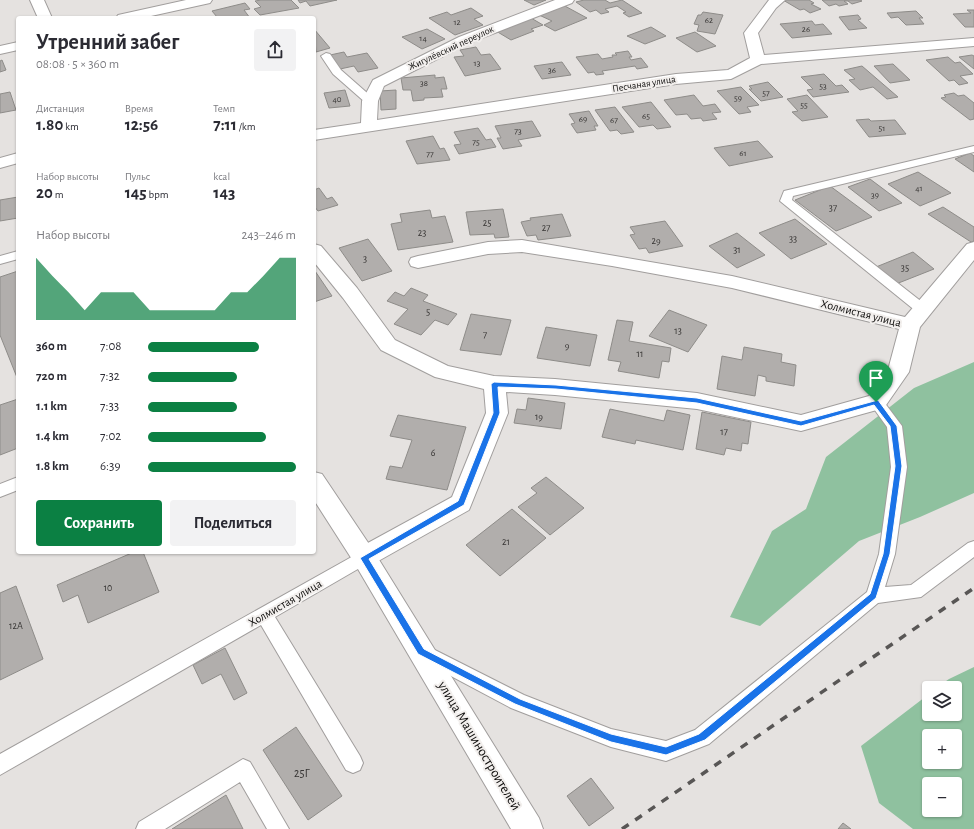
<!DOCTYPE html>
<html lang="ru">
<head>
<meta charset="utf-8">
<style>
	:root { --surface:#fff; --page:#f2f2f3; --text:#2b2b33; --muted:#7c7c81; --accent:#0b8043 }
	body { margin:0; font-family:"Alegreya Sans",sans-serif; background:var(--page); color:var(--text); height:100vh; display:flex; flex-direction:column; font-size:15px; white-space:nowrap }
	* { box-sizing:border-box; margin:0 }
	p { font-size:13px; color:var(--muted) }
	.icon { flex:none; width:22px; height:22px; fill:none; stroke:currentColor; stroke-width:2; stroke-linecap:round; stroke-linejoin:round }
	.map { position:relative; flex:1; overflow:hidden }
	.drawer { position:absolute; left:16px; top:16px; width:300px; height:538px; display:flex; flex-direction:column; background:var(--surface); border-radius:4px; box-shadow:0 1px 3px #0004 }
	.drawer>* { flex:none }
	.tools { position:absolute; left:922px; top:681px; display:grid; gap:8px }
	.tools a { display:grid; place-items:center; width:40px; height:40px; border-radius:4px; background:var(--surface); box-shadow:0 1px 3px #0004; font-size:20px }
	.pin { position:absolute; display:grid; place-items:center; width:34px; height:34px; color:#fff; margin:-41px -17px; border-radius:50% 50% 50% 0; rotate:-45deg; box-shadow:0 0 4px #0007 }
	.pin .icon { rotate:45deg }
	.round { display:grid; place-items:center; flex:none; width:42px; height:42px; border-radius:4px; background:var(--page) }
	.summary { display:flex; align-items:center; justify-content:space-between; height:68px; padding:0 20px }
	h1 { font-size:22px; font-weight:700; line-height:30px }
	.figures { display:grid; grid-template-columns:repeat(3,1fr); gap:6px; height:68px; padding:4px 20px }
	.figures div { display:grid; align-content:center }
	.figures b { font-size:17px; font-weight:700 }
	.figures small { font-size:11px; font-weight:400 }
	.figures p { font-size:11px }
	.chart { height:112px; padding:8px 20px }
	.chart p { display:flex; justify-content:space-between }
	.chart svg { width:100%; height:72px; margin-top:4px; fill:var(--accent); opacity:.7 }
	.button { display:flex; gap:8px; margin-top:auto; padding:8px 20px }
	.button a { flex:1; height:46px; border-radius:4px; background:var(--accent); color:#fff; font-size:16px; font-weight:700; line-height:46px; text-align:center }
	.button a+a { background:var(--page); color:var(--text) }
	ul { padding:0 20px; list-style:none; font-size:13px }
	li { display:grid; grid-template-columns:64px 48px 1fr; align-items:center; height:30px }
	li i { height:10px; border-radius:5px; background:var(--accent) }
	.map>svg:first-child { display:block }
	.green { fill:#8fc19f; fill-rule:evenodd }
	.building { fill:#b1aeac; stroke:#8e8c89 }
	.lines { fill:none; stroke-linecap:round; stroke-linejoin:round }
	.service-casing { stroke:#a19e9d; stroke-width:2 }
	.minor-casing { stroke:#a19e9d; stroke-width:2 }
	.tertiary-casing { stroke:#a19e9d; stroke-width:2 }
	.service { fill:#fff; fill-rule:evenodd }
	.minor { fill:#fff; fill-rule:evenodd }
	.tertiary { fill:#fff; fill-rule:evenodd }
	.rail { stroke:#585655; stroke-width:3.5; stroke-dasharray:8 8; stroke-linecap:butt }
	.route { fill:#1a73e8; stroke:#fff; fill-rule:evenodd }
	.labels { text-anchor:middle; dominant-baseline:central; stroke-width:4; stroke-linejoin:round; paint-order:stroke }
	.far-number-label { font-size:9px; fill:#363433 }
	.far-street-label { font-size:10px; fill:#0d0c0b; stroke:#f2efed }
	.number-label { font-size:10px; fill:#363433 }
	.street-label { font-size:12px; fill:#0d0c0b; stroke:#f2efed }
	.near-number-label { font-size:12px; fill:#363433 }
	.near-street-label { font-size:14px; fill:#0d0c0b; stroke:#f2efed }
</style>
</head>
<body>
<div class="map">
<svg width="974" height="829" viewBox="0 0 974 829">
	<rect width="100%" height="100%" fill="#e5e2e0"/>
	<path class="green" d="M 974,362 L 974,493 L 920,517 L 859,541 L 760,626 L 730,617 L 772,531 L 806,509 L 826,457 L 914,388 Z
		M 974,667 L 974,829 L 913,829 L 879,803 L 861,746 L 929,694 L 929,714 L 955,714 L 955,688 L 936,688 L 949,679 ZM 929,736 L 955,736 L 955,762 L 929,762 ZM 929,784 L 955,784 L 955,810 L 929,810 Z"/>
	<path class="building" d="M 261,0 L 291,0 L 299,8 L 260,15 L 254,9 L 261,7 L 255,1 Z
		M 298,0 L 337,0 L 310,6 L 306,1 L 300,3 Z
		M 524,0 L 546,0 L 534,5 Z
		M 584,0 L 605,0 L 610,3 L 622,0 L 642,13 L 629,17 L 623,13 L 626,12 L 617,6 L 605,9 L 609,12 L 601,14 L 596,10 L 590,12 L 576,2 Z
		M 783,0 L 809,0 L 814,3 L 811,4 L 821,9 L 810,13 L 804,9 L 800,10 Z
		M 822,0 L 860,0 L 862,1 L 852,4 L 848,1 L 844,1 L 848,4 L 839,6 L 836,4 L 829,6 Z
		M 245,3 L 250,9 L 244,10 L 250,18 L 211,18 L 217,17 L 212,11 Z
		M 563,5 L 587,18 L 555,31 L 544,25 L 552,21 L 539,15 Z
		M 471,8 L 483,16 L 474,19 L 483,25 L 455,35 L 429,18 L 447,12 L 451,15 Z
		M 967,10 L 974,10 L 974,27 L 965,27 L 953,14 L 971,13 Z
		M 916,11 L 923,18 L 919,18 L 924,24 L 906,25 L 898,17 L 891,18 L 887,13 Z
		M 703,12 L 723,15 L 715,34 L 697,31 L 699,25 L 694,24 L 698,15 L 701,15 Z
		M 858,15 L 861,19 L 858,20 L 867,28 L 849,30 L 839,17 Z
		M 531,18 L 543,25 L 531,29 L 534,31 L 511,40 L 496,31 Z
		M 812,21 L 815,25 L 823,24 L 832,34 L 792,38 L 780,24 Z
		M 651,27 L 666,36 L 645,44 L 627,36 Z
		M 314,29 L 330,48 L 316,52 Z
		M 427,29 L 445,39 L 422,49 L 402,37 Z
		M 695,32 L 716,46 L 697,52 L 676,38 Z
		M 476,47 L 481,55 L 490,54 L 501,69 L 465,76 L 454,57 L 464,56 L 460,50 Z
		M 628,51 L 632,57 L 629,57 L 631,60 L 641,58 L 648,67 L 637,69 L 635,66 L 602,71 L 604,74 L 596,75 L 594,72 L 588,73 L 576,57 L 598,54 L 602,59 L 613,57 L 612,55 L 617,55 L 615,53 Z
		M 344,52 L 347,57 L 367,53 L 378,68 L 358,72 L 354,66 L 340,69 L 330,55 Z
		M 972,55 L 974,56 L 974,69 L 959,57 Z
		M 948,57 L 955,63 L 960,62 L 973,74 L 960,76 L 968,83 L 959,85 L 954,80 L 949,81 L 926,60 Z
		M 2,60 L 6,70 L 0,72 L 0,61 Z
		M 562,62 L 571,75 L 542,79 L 534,66 Z
		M 893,64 L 910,80 L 890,83 L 874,66 Z
		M 862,66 L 898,97 L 887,99 L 873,87 L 860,90 L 849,80 L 855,79 L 844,70 Z
		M 824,74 L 836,86 L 842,85 L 849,92 L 813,97 L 807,90 L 813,89 L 801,77 Z
		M 435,75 L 435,78 L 444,77 L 447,89 L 441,89 L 443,97 L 424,98 L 424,100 L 413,101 L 411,90 L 403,90 L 401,78 Z
		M 768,82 L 783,97 L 761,101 L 749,89 L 752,89 L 749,86 Z
		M 741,87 L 759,105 L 747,107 L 751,112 L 739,114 L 717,91 Z
		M 345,90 L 350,106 L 329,108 L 324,93 Z
		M 396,90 L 396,109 L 381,110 L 380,91 Z
		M 10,92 L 16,110 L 0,113 L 0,94 Z
		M 954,93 L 958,96 L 964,95 L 974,103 L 974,119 L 970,120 L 941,98 L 946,97 L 944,95 Z
		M 694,95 L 703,106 L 715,104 L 721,112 L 712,113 L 717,119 L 703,121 L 701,118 L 691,119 L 687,114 L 676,115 L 664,100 Z
		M 807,95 L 828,117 L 802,121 L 792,112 L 798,111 L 787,99 Z
		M 651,102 L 671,127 L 657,129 L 653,125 L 639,127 L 622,107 Z
		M 615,107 L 634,132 L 621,134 L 617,130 L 610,131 L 595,110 Z
		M 589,111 L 598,126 L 594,126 L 596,130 L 577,133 L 571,124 L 575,123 L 569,114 Z
		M 869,119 L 871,121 L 895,120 L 906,134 L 869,137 L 856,120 Z
		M 532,121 L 541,136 L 518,140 L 522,146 L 503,149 L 497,138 L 501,138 L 495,126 Z
		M 478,128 L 486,140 L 491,139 L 496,147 L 459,154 L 454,145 L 461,144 L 454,132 Z
		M 433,136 L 440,149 L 444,148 L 450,160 L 417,164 L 406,141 Z
		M 758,141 L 773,157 L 729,166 L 714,148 Z
		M 970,153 L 974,156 L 974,172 L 955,159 Z
		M 918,172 L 951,193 L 920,206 L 888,184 Z
		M 870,179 L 902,203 L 879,211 L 848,187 Z
		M 830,186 L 872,217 L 836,231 L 795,200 Z
		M 319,188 L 327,199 L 332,197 L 338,205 L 318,211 L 314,206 L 314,190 Z
		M 18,197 L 18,218 L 0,221 L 0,200 Z
		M 943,207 L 974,227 L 974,241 L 971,242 L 928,214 Z
		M 503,209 L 509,237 L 495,238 L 494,234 L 470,235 L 466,212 Z
		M 430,210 L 432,218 L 445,216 L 453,242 L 398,250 L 391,224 L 402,222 L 400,214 Z
		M 562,214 L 571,236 L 538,240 L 536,235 L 527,236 L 521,222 L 531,220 L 530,218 Z
		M 795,219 L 827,244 L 791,259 L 759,233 Z
		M 665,221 L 683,246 L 649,253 L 646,248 L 639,249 L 630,235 L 635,234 L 630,227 Z
		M 737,233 L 765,255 L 737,268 L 709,246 Z
		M 368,239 L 392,271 L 362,281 L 339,248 Z
		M 913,252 L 934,269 L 896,284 L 876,267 Z
		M 18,271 L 18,380 L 0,335 L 0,277 Z
		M 315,271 L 332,296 L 314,302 L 314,272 Z
		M 411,288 L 428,295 L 423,301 L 457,314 L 448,325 L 435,320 L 421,335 L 394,324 L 408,309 L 387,301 L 395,292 L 404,296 Z
		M 669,310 L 707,325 L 688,352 L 649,336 Z
		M 471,314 L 511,320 L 501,355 L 460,350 Z
		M 617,320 L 633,322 L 629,341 L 671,348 L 669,362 L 662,361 L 659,378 L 618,371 L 621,362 L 608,360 Z
		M 546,327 L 597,335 L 590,366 L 537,358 Z
		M 744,347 L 782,354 L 781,362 L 796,365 L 794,386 L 766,381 L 766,377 L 758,375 L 755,396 L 717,389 L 722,356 L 742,360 Z
		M 528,398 L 565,403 L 561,429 L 514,423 L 517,409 L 526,410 Z
		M 18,399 L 18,448 L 0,455 L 0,405 Z
		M 610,409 L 664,421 L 667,410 L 690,415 L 683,450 L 636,440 L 635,444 L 602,437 Z
		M 702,412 L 751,422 L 748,444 L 742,443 L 741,451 L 726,448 L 724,455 L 696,449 Z
		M 398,415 L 466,427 L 447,490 L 386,479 L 390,466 L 402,468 L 412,440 L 390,436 Z
		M 546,477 L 584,508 L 550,535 L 518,507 L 537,493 L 531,488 Z
		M 512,509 L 546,538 L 500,576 L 466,545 Z
		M 134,552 L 143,552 L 159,592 L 88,623 L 78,595 L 63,602 L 57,585 Z
		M 16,586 L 43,659 L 0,680 L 0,593 Z
		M 225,648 L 247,693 L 234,700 L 221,674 L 202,684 L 193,665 Z
		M 296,727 L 342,796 L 308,820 L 263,750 Z
		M 591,778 L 614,808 L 589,826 L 567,796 Z
		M 226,795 L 243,829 L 172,829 Z
		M 843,823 L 851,829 L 838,829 Z"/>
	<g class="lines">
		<g class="service-casing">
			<path id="service" d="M 326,53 L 330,54 L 341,70 L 374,99 L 375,101 L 374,103 L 366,103 L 333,74 L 321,56 Z
				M 974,146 L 974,152 L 793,196 L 792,200 L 927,306 L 929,309 L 927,312 L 917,312 L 780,201 L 784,191 Z
				M 18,251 L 18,259 L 0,264 L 0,256 Z
				M 876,397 L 881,398 L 902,426 L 907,467 L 895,554 L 885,587 L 911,585 L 968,543 L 974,541 L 974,557 L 921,597 L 878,603 L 709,744 L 666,761 L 611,747 L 511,708 L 419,659 L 416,653 L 419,647 L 425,645 L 524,695 L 611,729 L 666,741 L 695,730 L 867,592 L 879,554 L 891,467 L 887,427 L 869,402 L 871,398 Z
				M 18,477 L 18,490 L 0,497 L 0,484 Z
				M 364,550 L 370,552 L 372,557 L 370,562 L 275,617 L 360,756 L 363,763 L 360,770 L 353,773 L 346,770 L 261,625 L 0,775 L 0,754 Z
				M 243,759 L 250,762 L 289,829 L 267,829 L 240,782 L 165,829 L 136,829 L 139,822 Z"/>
		</g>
		<g class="minor-casing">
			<path id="minor" d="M 186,0 L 212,0 L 210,3 L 142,18 L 116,18 L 118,15 Z
				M 555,0 L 574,0 L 572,3 L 469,43 L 384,86 L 378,101 L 377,120 L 676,74 L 728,70 L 750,58 L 744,33 L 769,0 L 785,0 L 776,8 L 758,33 L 764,55 L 974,38 L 974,46 L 761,64 L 731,79 L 676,84 L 314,140 L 314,130 L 361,123 L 362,101 L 373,80 L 459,37 Z
				M 18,42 L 18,50 L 0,54 L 0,46 Z
				M 18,153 L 18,163 L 0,168 L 0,158 Z
				M 522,240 L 732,276 L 905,317 L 967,244 L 974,242 L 974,260 L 920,327 L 909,372 L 884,408 L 801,431 L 697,409 L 555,395 L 506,392 L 508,413 L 469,510 L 373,564 L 364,567 L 355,564 L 352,557 L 355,550 L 452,497 L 486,413 L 484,389 L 435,377 L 381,350 L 343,298 L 314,262 L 314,244 L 321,246 L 357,288 L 395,340 L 448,366 L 494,376 L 555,379 L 697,393 L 801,415 L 869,396 L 888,370 L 899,329 L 732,288 L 612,266 L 522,252 L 488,254 L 418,268 L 411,266 L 409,262 L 411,258 L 418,256 L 488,242 Z"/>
		</g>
		<g class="tertiary-casing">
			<path id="tertiary" d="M 30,0 L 44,0 L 52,18 L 38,18 Z
				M 314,472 L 322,474 L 373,550 L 539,818 L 543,829 L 511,829 L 355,564 L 314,500 Z"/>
		</g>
		<use href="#service" class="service"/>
		<use href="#minor" class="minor"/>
		<use href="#tertiary" class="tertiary"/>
		<path class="rail" d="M 622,829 L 974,588"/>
	</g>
	<path class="route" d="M 494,382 L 556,385 L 697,398 L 801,421 L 878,400 L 897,426 L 902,466 L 890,554 L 876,598 L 705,740 L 666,755 L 611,742 L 515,704 L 418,654 L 360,558 L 458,501 L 493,413 L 491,384 ZM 498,387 L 556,389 L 697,403 L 801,426 L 874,405 L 890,426 L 895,466 L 883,554 L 870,594 L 699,734 L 666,747 L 611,734 L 520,699 L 424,649 L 369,559 L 464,505 L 500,413 Z"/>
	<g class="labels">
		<g class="far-number-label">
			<text x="709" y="20">62</text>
			<text x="457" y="22">12</text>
			<text x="806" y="29">26</text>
			<text x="423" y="38">14</text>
			<text x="477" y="63">13</text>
			<text x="552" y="70">36</text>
			<text x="424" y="83">38</text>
			<text x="823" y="86">53</text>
			<text x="766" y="93">57</text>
			<text x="738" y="98">59</text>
			<text x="337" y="99">40</text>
			<text x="804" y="105">55</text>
			<text x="646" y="116">65</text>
			<text x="583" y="119">69</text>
			<text x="614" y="120">67</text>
			<text x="882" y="128">51</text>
			<text x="518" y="131">73</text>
			<text x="476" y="142">75</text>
			<text x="743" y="153">61</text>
			<text x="430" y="154">77</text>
			<text x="919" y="188">41</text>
			<text x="875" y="195">39</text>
		</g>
		<g class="far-street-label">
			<text transform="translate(451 48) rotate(-25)">Жигулёвский переулок</text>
			<text transform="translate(644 84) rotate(-9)">Песчаная улица</text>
		</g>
		<g class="number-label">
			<text x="833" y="208">37</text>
			<text x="487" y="223">25</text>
			<text x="546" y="228">27</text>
			<text x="422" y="233">23</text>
			<text x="793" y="239">33</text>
			<text x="656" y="241">29</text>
			<text x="737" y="250">31</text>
			<text x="365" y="259">3</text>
			<text x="905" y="268">35</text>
			<text x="428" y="312">5</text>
			<text x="678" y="331">13</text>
			<text x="485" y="335">7</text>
			<text x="567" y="346">9</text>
			<text x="640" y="354">11</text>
			<text x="539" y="417">19</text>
			<text x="724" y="432">17</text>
			<text x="433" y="453">6</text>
			<text x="506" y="542">21</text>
			<text x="108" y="588">10</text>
			<text x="16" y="626">12А</text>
		</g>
		<g class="street-label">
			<text transform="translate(861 313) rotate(14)">Холмистая улица</text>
			<text transform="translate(285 603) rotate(-30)">Холмистая улица</text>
		</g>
		<g class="near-number-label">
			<text x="302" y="773">25Г</text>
		</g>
		<g class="near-street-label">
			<text transform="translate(479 746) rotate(59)">улица Машиностроителей</text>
		</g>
	</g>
</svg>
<div class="tools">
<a><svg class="icon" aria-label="layers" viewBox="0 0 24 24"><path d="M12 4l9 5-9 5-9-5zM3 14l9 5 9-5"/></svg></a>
<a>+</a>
<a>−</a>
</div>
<div class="pin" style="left:876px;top:402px;background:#1e9e55"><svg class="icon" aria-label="arrive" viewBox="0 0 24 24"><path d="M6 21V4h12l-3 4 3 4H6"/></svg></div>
<section class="drawer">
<div class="summary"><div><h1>Утренний забег</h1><p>08:08 · 5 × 360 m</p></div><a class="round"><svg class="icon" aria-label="share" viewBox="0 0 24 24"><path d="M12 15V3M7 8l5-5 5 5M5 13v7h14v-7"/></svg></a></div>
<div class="figures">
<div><p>Дистанция</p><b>1.80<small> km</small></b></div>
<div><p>Время</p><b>12:56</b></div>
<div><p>Темп</p><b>7:11<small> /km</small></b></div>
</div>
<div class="figures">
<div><p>Набор высоты</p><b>20<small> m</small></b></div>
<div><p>Пульс</p><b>145<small> bpm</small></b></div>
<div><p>kcal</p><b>143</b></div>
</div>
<div class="chart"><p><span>Набор высоты</span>243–246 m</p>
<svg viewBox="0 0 160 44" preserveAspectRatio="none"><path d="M0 44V6L10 17L20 27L30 38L40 27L50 27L60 27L70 38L80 38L90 38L100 38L110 38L120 27L130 27L140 17L150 6L160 6V44z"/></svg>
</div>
<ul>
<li><b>360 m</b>7:08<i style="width:75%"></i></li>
<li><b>720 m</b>7:32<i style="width:60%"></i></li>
<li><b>1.1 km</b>7:33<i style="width:60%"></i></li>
<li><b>1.4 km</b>7:02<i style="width:80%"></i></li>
<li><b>1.8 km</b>6:39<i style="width:100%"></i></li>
</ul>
<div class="button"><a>Сохранить</a><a>Поделиться</a></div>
</section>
</div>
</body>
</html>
